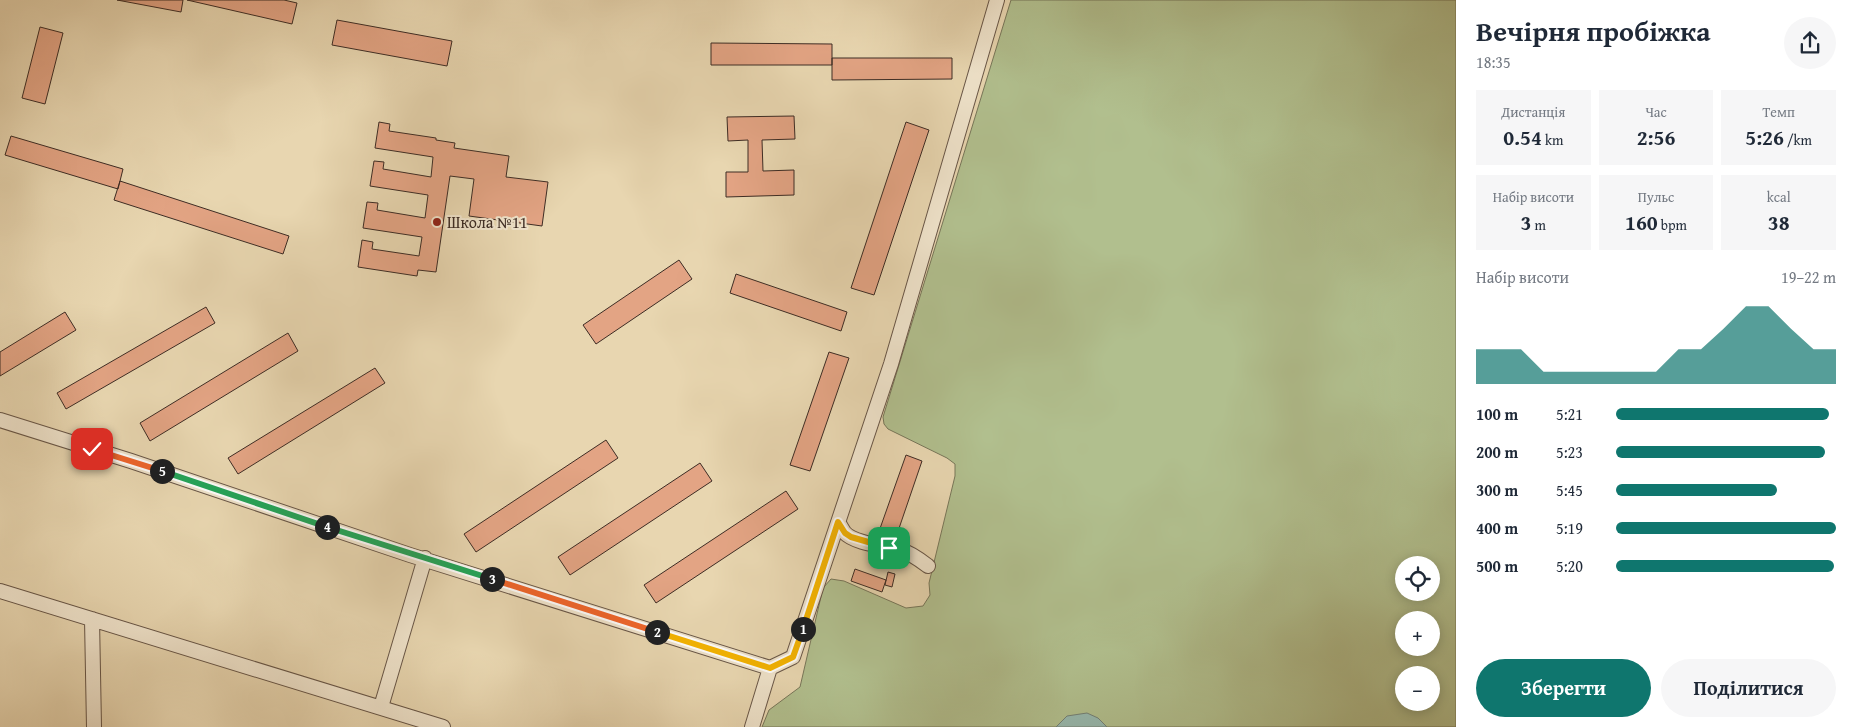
<!DOCTYPE html>
<html lang="uk">
<head>
<meta charset="utf-8">
<style>
	:root { --surface:#fff; --page:#f6f6f7; --text:#1f2937; --muted:#747a83; --accent:#0f766e }
	body { margin:0; font-family:"Gentium Book Plus",serif; background:var(--page); color:var(--text); height:100vh; display:flex; flex-direction:column; font-size:19px; white-space:nowrap }
	* { box-sizing:border-box; margin:0 }
	p { font-size:16px; color:var(--muted) }
	.icon { flex:none; width:28px; height:28px; fill:none; stroke:currentColor; stroke-width:2; stroke-linecap:round; stroke-linejoin:round }
	.map { position:relative; flex:1; overflow:hidden }
	.details { display:flex; flex-direction:column; background:var(--surface); width:400px }
	.details>* { flex:none }
	.buttons { position:absolute; left:1395px; top:556px; display:grid; gap:10px }
	.buttons a { display:grid; place-items:center; width:45px; height:45px; border-radius:50%; background:var(--surface); box-shadow:0 2px 12px #0003; font-size:25px }
	.pin { position:absolute; display:grid; place-items:center; width:42px; height:42px; color:#fff; margin:-21px; border-radius:10px; box-shadow:0 2px 8px #0006 }
	.km { position:absolute; width:25px; height:25px; margin:-12px; border-radius:50%; background:#222; color:#fff; font-size:14px; line-height:25px; text-align:center }
	.round { display:grid; place-items:center; flex:none; width:52px; height:52px; border-radius:26px; background:var(--page) }
	.overview { display:flex; align-items:center; justify-content:space-between; height:85px; padding:0 20px }
	h1 { font-size:28px; font-weight:700; line-height:38px }
	.metrics { display:grid; grid-template-columns:repeat(3,1fr); gap:8px; height:85px; padding:5px 20px }
	.metrics div { display:grid; align-content:center; border-radius:0px; background:var(--page); text-align:center }
	.metrics b { font-size:21px; font-weight:700 }
	.metrics small { font-size:14px; font-weight:400 }
	.metrics p { font-size:14px }
	.chart { height:140px; padding:10px 20px }
	.chart p { display:flex; justify-content:space-between }
	.chart svg { width:100%; height:90px; margin-top:5px; fill:var(--accent); opacity:.7 }
	.action { display:flex; gap:10px; margin-top:auto; padding:10px 20px }
	.action a { flex:1; height:58px; border-radius:30px; background:var(--accent); color:#fff; font-size:20px; font-weight:700; line-height:58px; text-align:center }
	.action a+a { background:var(--page); color:var(--text) }
	ul { padding:0 20px; list-style:none; font-size:16px }
	li { display:grid; grid-template-columns:80px 60px 1fr; align-items:center; height:38px }
	li i { height:12px; border-radius:6px; background:var(--accent) }
	main { display:flex; flex:1; min-height:0 }
	.map>svg:first-child { display:block }
	.green { fill:#b1bf8e; stroke:#777659; fill-rule:evenodd }
	.water { fill:#97b9af; stroke:#738177 }
	.building { fill:#e3a484; stroke:#3d2c24 }
	.lines { fill:none; stroke-linecap:round; stroke-linejoin:round }
	.street-casing { stroke:#685647; stroke-width:16 }
	.street { stroke:#f0e4cc; stroke-width:14 }
	.split-1-casing { stroke:#fff; stroke-width:10 }
	.split-2-casing { stroke:#fff; stroke-width:10 }
	.split-3-casing { stroke:#fff; stroke-width:10 }
	.split-4-casing { stroke:#fff; stroke-width:10 }
	.split-5-casing { stroke:#fff; stroke-width:10 }
	.split-6-casing { stroke:#fff; stroke-width:10 }
	.split-1 { stroke:#f5b400; stroke-width:6 }
	.split-2 { stroke:#f5b400; stroke-width:6 }
	.split-3 { stroke:#f0652b; stroke-width:6 }
	.split-4 { stroke:#22a559; stroke-width:6 }
	.split-5 { stroke:#22a559; stroke-width:6 }
	.split-6 { stroke:#f0652b; stroke-width:6 }
	.poi-dot { fill:#8f2418; stroke:#f0e4cc; stroke-width:2 }
	.labels { text-anchor:middle; dominant-baseline:central; stroke-width:4; stroke-linejoin:round; paint-order:stroke }
	.poi-label { font-size:16px; fill:#3d2c24; stroke:#f0e4cc; text-anchor:start }
</style>
</head>
<body>
<main>
<div class="map">
<svg width="1456" height="727" viewBox="0 0 1456 727">
	<rect width="100%" height="100%" fill="#e8d6b0"/>
	<filter id="stains"><feTurbulence type="fractalNoise" baseFrequency=".004" numOctaves="4"/><feColorMatrix values="0 0 0 0 .2 0 0 0 0 .09 0 0 0 0 .02 0 0 0 .5 -.17"/></filter>
	<radialGradient id="worn" r=".72"><stop offset=".6" stop-color="#630" stop-opacity="0"/><stop offset="1" stop-color="#630" stop-opacity=".3"/></radialGradient>
	<path class="green" d="M 1011,0 L 1456,0 L 1456,727 L 762,727 L 769,710 L 800,687 L 823,588 L 831,579 L 844,581 L 906,608 L 923,606 L 930,595 L 929,583 L 955,476 L 955,464 L 947,458 L 888,429 L 884,424 L 883,417 ZM 1404,565 L 1431,565 L 1431,592 L 1404,592 ZM 1404,620 L 1431,620 L 1431,648 L 1404,648 ZM 1404,675 L 1431,675 L 1431,702 L 1404,702 Z"/>
	<path class="water" d="M 1087,713 L 1098,718 L 1107,727 L 1056,727 L 1067,716 Z"/>
	<path class="building" d="M 117,0 L 183,0 L 181,12 Z
		M 187,0 L 284,0 L 297,3 L 292,24 Z
		M 337,20 L 452,41 L 447,66 L 332,45 Z
		M 40,27 L 63,33 L 45,104 L 22,98 Z
		M 711,43 L 832,44 L 832,65 L 711,65 Z
		M 832,58 L 952,58 L 952,79 L 832,80 Z
		M 794,116 L 795,139 L 762,140 L 763,171 L 794,170 L 794,195 L 726,197 L 726,172 L 748,172 L 748,140 L 728,141 L 727,117 Z
		M 379,122 L 390,124 L 389,131 L 436,138 L 436,140 L 455,143 L 454,148 L 509,156 L 506,177 L 548,182 L 542,226 L 469,216 L 474,179 L 450,176 L 436,272 L 418,270 L 417,276 L 358,267 L 362,240 L 373,242 L 372,249 L 419,256 L 422,237 L 363,228 L 367,202 L 378,203 L 377,210 L 425,218 L 428,195 L 370,186 L 374,161 L 384,162 L 383,169 L 431,177 L 433,157 L 375,148 Z
		M 906,122 L 929,130 L 874,295 L 851,288 Z
		M 11,136 L 123,169 L 118,189 L 5,155 Z
		M 120,181 L 289,236 L 283,254 L 114,200 Z
		M 679,260 L 692,279 L 596,344 L 583,325 Z
		M 736,274 L 847,312 L 841,331 L 730,293 Z
		M 206,307 L 215,323 L 66,409 L 57,393 Z
		M 65,312 L 76,330 L 0,376 L 0,352 Z
		M 288,333 L 298,351 L 150,441 L 140,423 Z
		M 829,352 L 849,358 L 810,471 L 790,465 Z
		M 375,368 L 385,383 L 238,474 L 228,458 Z
		M 606,440 L 618,458 L 476,552 L 464,534 Z
		M 906,455 L 922,461 L 894,543 L 877,537 Z
		M 700,463 L 712,481 L 570,575 L 558,557 Z
		M 786,491 L 798,509 L 656,603 L 644,585 Z
		M 855,569 L 886,580 L 882,592 L 851,581 Z
		M 888,572 L 895,574 L 892,587 L 885,585 Z"/>
	<g class="lines">
		<g class="street-casing">
			<path id="street" d="M 0,420 L 131,461 L 410,555 L 770,668 L 793,657 L 891,364 L 997,0
				M 838,522 C 840,525 842,529 844,532 C 854,544 886,546 901,550 C 911,553 920,560 928,566
				M 0,591 L 443,727
				M 92,619 L 94,727
				M 381,707 L 425,558
				M 752,727 L 770,668"/>
		</g>
		<use href="#street" class="street"/>
	</g>
	<g class="lines">
		<g class="split-1-casing">
			<path id="split-1" d="M 803,629 L 838,522 L 845,533 L 851,537 L 889,548"/>
		</g>
		<g class="split-2-casing">
			<path id="split-2" d="M 657,632 L 770,668 L 793,657 L 803,629"/>
		</g>
		<g class="split-3-casing">
			<path id="split-3" d="M 492,579 L 657,632"/>
		</g>
		<g class="split-4-casing">
			<path id="split-4" d="M 327,527 L 492,579"/>
		</g>
		<g class="split-5-casing">
			<path id="split-5" d="M 162,471 L 327,527"/>
		</g>
		<g class="split-6-casing">
			<path id="split-6" d="M 92,449 L 162,471"/>
		</g>
		<use href="#split-1" class="split-1"/>
		<use href="#split-2" class="split-2"/>
		<use href="#split-3" class="split-3"/>
		<use href="#split-4" class="split-4"/>
		<use href="#split-5" class="split-5"/>
		<use href="#split-6" class="split-6"/>
	</g>
	<circle class="poi-dot" cx="437" cy="222" r="5"/>
	<g class="labels">
		<g class="poi-label">
			<text x="447" y="222">Школа №11</text>
		</g>
	</g>
	<rect width="100%" height="100%" filter="url(#stains)"/>
	<rect width="100%" height="100%" fill="url(#worn)"/>
</svg>
<div class="buttons">
<a><svg class="icon" aria-label="locate" viewBox="0 0 24 24"><circle cx="12" cy="12" r="6"/><path d="M12 2v4M12 18v4M2 12h4M18 12h4"/></svg></a>
<a>+</a>
<a>−</a>
</div>
<div class="pin" style="left:889px;top:548px;background:#1e9e55"><svg class="icon" aria-label="arrive" viewBox="0 0 24 24"><path d="M6 21V4h12l-3 4 3 4H6"/></svg></div>
<div class="pin" style="left:92px;top:449px;background:#d93025"><svg class="icon" aria-label="check" viewBox="0 0 24 24"><path d="M5 12l5 5 9-10"/></svg></div>
<b class="km" style="left:803px;top:629px">1</b>
<b class="km" style="left:657px;top:632px">2</b>
<b class="km" style="left:492px;top:579px">3</b>
<b class="km" style="left:327px;top:527px">4</b>
<b class="km" style="left:162px;top:471px">5</b>
</div>
<section class="details">
<div class="overview"><div><h1>Вечірня пробіжка</h1><p>18:35</p></div><a class="round"><svg class="icon" aria-label="share" viewBox="0 0 24 24"><path d="M12 15V3M7 8l5-5 5 5M5 13v7h14v-7"/></svg></a></div>
<div class="metrics">
<div><p>Дистанція</p><b>0.54<small> km</small></b></div>
<div><p>Час</p><b>2:56</b></div>
<div><p>Темп</p><b>5:26<small> /km</small></b></div>
</div>
<div class="metrics">
<div><p>Набір висоти</p><b>3<small> m</small></b></div>
<div><p>Пульс</p><b>160<small> bpm</small></b></div>
<div><p>kcal</p><b>38</b></div>
</div>
<div class="chart"><p><span>Набір висоти</span>19–22 m</p>
<svg viewBox="0 0 160 44" preserveAspectRatio="none"><path d="M0 44V27L10 27L20 27L30 38L40 38L50 38L60 38L70 38L80 38L90 27L100 27L110 17L120 6L130 6L140 17L150 27L160 27V44z"/></svg>
</div>
<ul>
<li><b>100 m</b>5:21<i style="width:97%"></i></li>
<li><b>200 m</b>5:23<i style="width:95%"></i></li>
<li><b>300 m</b>5:45<i style="width:73%"></i></li>
<li><b>400 m</b>5:19<i style="width:100%"></i></li>
<li><b>500 m</b>5:20<i style="width:99%"></i></li>
</ul>
<div class="action"><a>Зберегти</a><a>Поділитися</a></div>
</section>
</main>
</body>
</html>
